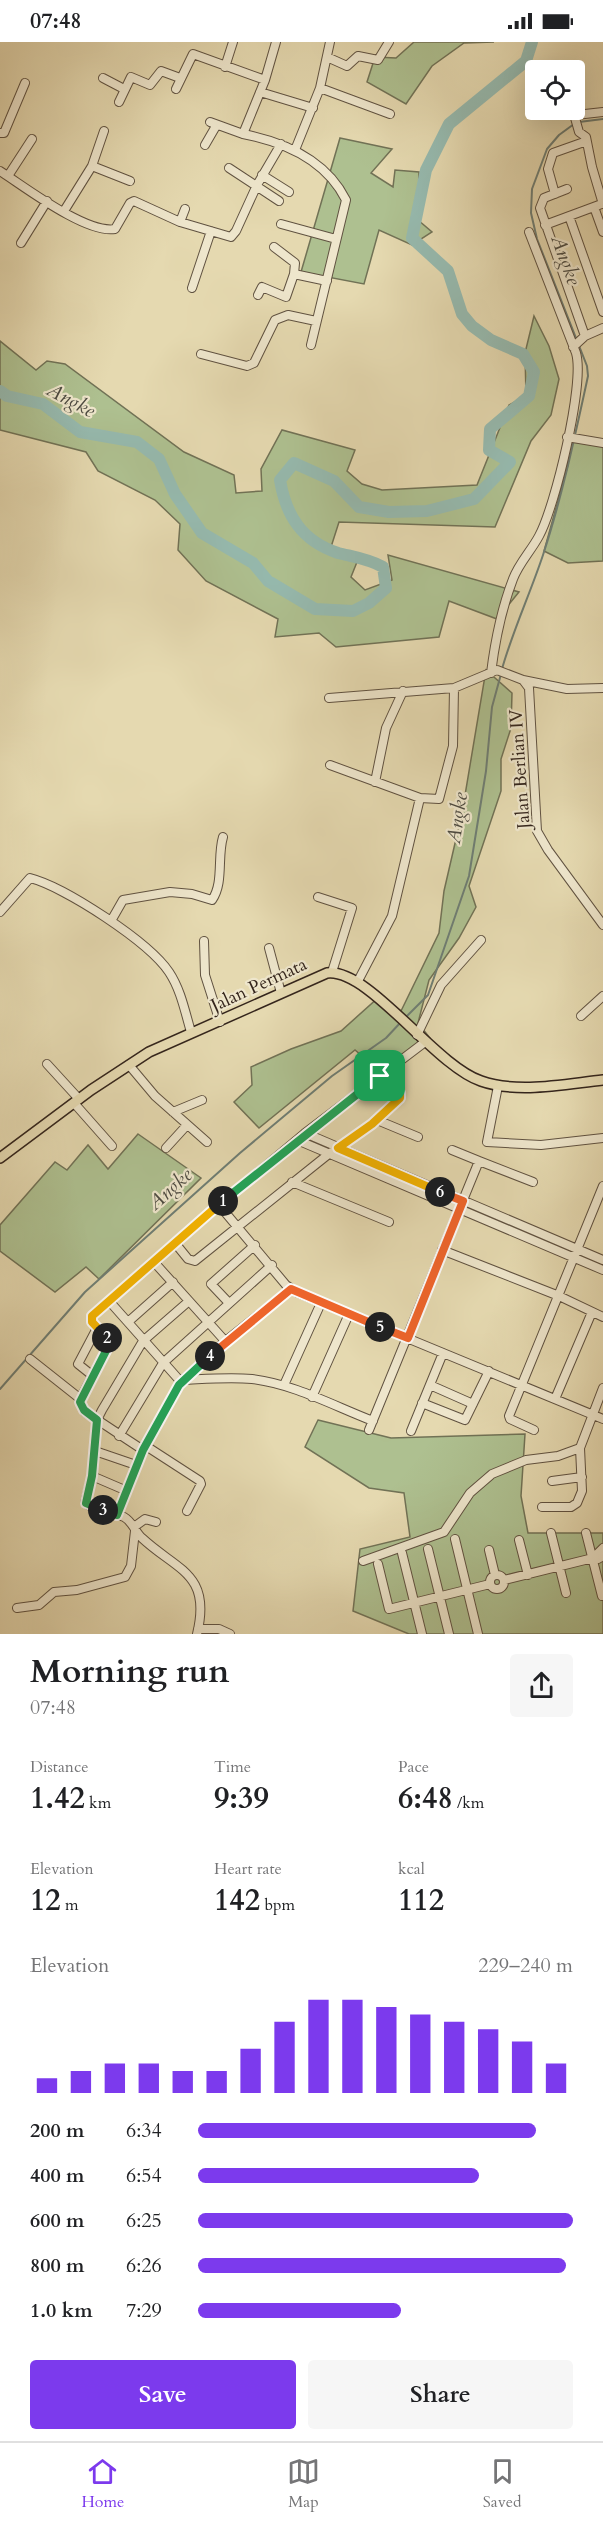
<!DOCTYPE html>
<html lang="en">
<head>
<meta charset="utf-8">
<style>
	:root { --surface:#fff; --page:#f6f6f6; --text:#202124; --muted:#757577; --line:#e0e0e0; --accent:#7c3aed }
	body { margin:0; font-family:Cardo,serif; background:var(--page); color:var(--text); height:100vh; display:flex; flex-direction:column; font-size:22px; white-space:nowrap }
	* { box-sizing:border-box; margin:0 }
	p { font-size:20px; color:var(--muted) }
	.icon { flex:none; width:33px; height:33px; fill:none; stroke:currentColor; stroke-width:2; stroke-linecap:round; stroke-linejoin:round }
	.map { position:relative; height:1592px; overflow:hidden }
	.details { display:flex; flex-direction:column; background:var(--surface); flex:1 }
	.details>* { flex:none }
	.controls { position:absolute; left:525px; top:18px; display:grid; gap:12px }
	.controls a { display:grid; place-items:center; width:60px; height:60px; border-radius:6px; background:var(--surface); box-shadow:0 6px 24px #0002; font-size:30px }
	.pin { position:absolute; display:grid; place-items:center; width:51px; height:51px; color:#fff; margin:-26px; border-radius:12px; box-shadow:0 3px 9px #0006 }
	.km { position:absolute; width:30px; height:30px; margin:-15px; border-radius:50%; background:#222; color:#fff; font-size:16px; line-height:30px; text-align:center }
	.round { display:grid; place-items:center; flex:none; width:63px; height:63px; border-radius:6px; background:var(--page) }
	.overview { display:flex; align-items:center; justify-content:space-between; height:102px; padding:0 30px }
	h1 { font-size:33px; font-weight:600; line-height:45px }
	.stats { display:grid; grid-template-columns:repeat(3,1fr); gap:9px; height:102px; padding:6px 30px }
	.stats div { display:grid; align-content:center }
	.stats b { font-size:30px; font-weight:600 }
	.stats small { font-size:16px; font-weight:400 }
	.stats p { font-size:16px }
	.chart { height:168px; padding:12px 30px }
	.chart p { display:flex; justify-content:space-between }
	.chart svg { width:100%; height:108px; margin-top:6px; stroke:var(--accent); stroke-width:6 }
	.primary-button { display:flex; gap:12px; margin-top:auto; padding:12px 30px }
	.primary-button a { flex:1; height:69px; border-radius:6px; background:var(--accent); color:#fff; font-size:24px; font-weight:600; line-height:69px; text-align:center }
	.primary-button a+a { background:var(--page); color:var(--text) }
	ul { padding:0 30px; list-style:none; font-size:20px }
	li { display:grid; grid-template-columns:96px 72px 1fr; align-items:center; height:45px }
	li i { height:15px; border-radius:8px; background:var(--accent) }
	.status { display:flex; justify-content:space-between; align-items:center; height:42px; padding:0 30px; background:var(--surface); direction:ltr }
	.status svg { height:16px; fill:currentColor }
	.tab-bar { display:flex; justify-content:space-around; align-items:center; height:84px; border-top:2px solid var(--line); background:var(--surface); font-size:16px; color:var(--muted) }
	.tab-bar a { display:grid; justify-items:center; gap:3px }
	.tab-bar .selected { color:var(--accent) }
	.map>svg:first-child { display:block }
	.green { fill:#aec090; stroke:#717256; stroke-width:1.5 }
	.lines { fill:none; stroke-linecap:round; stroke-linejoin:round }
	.stream { stroke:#6f7e74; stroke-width:2 }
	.river { stroke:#96baaf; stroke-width:12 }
	.minor-casing { stroke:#605241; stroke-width:10 }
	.major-casing { stroke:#34251c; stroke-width:12 }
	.minor { stroke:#eee6cc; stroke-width:8 }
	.major { stroke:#e5d9b0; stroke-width:9 }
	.split-1-casing { stroke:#fff; stroke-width:12 }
	.split-2-casing { stroke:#fff; stroke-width:12 }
	.split-3-casing { stroke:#fff; stroke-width:12 }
	.split-4-casing { stroke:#fff; stroke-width:12 }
	.split-5-casing { stroke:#fff; stroke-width:12 }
	.split-6-casing { stroke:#fff; stroke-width:12 }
	.split-7-casing { stroke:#fff; stroke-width:12 }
	.split-1 { stroke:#22a559; stroke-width:8 }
	.split-2 { stroke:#f5b400; stroke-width:8 }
	.split-3 { stroke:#22a559; stroke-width:8 }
	.split-4 { stroke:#22a559; stroke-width:8 }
	.split-5 { stroke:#f0652b; stroke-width:8 }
	.split-6 { stroke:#f0652b; stroke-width:8 }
	.split-7 { stroke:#f5b400; stroke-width:8 }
	.labels { text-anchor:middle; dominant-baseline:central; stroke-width:4.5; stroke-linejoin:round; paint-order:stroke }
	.street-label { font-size:18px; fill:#34251c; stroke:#eee6cc }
	.water-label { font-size:20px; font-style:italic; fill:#4c4a41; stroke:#eee6cc }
</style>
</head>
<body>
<div class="status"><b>07:48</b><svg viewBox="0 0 49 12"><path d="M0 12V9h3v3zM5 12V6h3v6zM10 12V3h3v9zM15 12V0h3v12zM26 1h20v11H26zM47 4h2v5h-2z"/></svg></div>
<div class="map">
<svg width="603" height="1592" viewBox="0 0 603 1592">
	<rect width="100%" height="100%" fill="#e5d9b0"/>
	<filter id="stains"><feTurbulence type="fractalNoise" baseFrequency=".00333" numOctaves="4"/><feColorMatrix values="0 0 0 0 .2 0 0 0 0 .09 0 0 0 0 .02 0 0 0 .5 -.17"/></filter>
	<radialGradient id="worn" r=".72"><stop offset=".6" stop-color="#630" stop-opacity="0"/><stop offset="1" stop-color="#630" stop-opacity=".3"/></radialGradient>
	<path class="green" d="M 414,0 L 494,0 L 464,1 L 432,24 L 406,62 L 367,40 L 375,15 L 396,16 Z
		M 340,96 L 392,107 L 371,131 L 393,145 L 395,128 L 419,130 L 418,178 L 432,190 L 412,203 L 379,188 L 364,242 L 301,230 Z
		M 534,274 L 549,304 L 559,337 L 551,373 L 531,399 L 495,485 L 339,480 L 331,505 L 359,515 L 351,535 L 365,548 L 392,538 L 388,513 L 519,550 L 497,577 L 449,559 L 439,595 L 336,605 L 319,591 L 275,595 L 278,577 L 206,539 L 178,508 L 180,482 L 155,458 L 98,429 L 86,410 L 0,388 L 0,299 L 36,328 L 47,319 L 65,322 L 184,410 L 234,433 L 236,451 L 262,449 L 261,427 L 282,388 L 355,408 L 347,429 L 362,442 L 382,448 L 477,443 L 509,363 L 526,354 L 525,311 Z
		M 566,395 L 603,399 L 603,519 L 568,521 L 544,509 L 568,423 L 563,409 Z
		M 486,628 L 512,651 L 511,686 L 501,717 L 501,749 L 469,844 L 476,865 L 459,896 L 429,938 L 418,981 L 430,996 L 383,1032 L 355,1008 L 259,1086 L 234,1060 L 252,1043 L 251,1025 L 291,1007 L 341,989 L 379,955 L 401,969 L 439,891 L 444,849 L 462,771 Z
		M 138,1092 L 201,1136 L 99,1237 L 86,1225 L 55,1250 L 0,1209 L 0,1183 L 55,1120 L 67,1128 L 88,1103 L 108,1127 Z
		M 318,1378 L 391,1396 L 525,1392 L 521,1454 L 528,1491 L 603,1491 L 603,1592 L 409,1592 L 353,1569 L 360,1507 L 410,1495 L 404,1451 L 369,1446 L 305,1405 Z"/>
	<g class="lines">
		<path class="stream" d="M 579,80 L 603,77
			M 502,627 C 513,588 530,552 543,513 C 562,455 575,394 588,334 L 587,324 L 537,197 L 531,171 L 532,147 L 547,107 L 559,93 L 574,82
			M 405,976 L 428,953 L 469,834 L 486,729 L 492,665 L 501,632
			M 0,1347 L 85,1250 L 240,1111 L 332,1034 L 386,996 L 401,980"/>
		<path class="river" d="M 0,349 L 7,354 L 43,362 L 80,390 L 137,400 L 159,417 L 175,452 L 202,491 L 253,521 L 268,539 L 315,567 L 353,569 L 369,561 L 386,546 L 383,525 C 369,517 354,515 338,511 C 302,499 286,474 280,438 L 294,421 L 334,439 L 359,465 L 389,470 L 427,469 L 474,457 L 510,420 L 489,408 L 490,387 L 529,354 L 534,330 L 523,312 L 491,298 L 472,284 L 462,272 L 448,229 L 412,196 L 426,128 L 449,82 L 526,19 L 532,0"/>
		<g class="minor-casing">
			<path id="minor" d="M 276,0 L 265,38 L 243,92 C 284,100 326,118 346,158 L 311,303
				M 327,15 L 347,24 L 358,14 L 378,18 L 389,0
				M 225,25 L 233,0
				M 103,36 L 124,47
				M 320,46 L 390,72
				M 176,47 L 193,12 L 265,38
				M 260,50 L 313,66
				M 119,60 L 131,35 L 150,43 L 161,29 L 180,36
				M 603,70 L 576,73 L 575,76 L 579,90 L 586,95 L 592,125 L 603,162
				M 210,80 L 243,92
				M 0,91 L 4,91 L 25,41
				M 205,103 L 216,84
				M 295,108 L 320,46 L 330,0
				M 92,124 L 130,139
				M 229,126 L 279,159
				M 0,129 C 25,145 86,192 115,187 L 130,161 L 134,159 L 180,180 L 231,195 L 236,189 L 257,143 L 281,102
				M 262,133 L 289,150
				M 8,134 L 32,97
				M 567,147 L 544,156 L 540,166 L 585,294
				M 555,152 L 548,127 L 553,111 L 584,100
				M 594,165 L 603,190
				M 64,169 L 92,124 L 104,89
				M 569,174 L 603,270
				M 180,180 L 185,167
				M 281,182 L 336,197
				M 545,183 L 599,163
				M 21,201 L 47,159
				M 274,205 L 295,221 L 294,232
				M 192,246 L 211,189
				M 258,253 L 262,245 L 286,255 L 294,232 L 327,239
				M 573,305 L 585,294 L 603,286
				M 201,312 L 247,324 L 254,321 L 275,278 L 288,273 L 316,279
				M 567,395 L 603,401
				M 491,631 C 495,599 501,568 513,537 C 519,521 531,509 539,494 C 555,465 585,341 576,311 L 529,190
				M 523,638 L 567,647 L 603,646
				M 329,656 L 454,646 L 497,628 L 523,638 L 529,646 L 537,789 L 548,808 L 603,883
				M 330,723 L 420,756 L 439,757 L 453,704 L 454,646
				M 375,740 L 386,686 L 403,649
				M 318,855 L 352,866 L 332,930
				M 0,870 L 30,836 C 65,845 149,900 169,930 C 181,948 185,970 191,990
				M 111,879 L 123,858 L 170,850 L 192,852 L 212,858 C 224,841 217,815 223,795
				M 204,899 L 205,933 L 220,980
				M 269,906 L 281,951
				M 358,939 L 392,874 L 420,756
				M 581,974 L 603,954
				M 417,993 L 441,943 L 481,898
				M 47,1022 L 79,1057
				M 129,1023 L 155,1054 L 207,1100
				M 498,1044 L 487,1100 L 541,1103 L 603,1096
				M 74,1061 L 112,1104
				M 173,1070 L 202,1058
				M 377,1078 L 418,1095
				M 305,1091 L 603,1218
				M 297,1098 L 603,1228
				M 166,1106 L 187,1083
				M 452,1108 L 479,1119
				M 292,1140 L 389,1180
				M 219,1163 L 286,1243 L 298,1251 L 603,1377
				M 175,1201 L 188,1217 L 195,1219 L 330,1111 L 372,1082 L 401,1054 L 380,1034
				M 442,1208 L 559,1254 L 603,1275
				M 154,1220 L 226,1300
				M 189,1259 L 143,1299 L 102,1368 L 97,1378 L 92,1434 L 85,1461 C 96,1469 112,1470 124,1475 C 133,1480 135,1490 142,1496 C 176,1528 212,1531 197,1592
				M 110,1260 L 181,1340
				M 229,1261 L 211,1242 L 255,1203
				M 128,1280 L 173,1240
				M 30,1317 L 78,1355 L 84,1369 L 143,1408
				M 93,1334 L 78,1322 L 97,1286
				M 183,1338 C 206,1337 229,1335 252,1337 C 294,1342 334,1364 373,1379
				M 284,1343 L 321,1261
				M 430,1343 L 473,1362
				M 312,1355 L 349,1272
				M 80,1357 L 110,1301 L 92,1280 L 92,1274 L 219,1163 L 305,1091 L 425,1000
				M 555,1357 L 592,1270
				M 422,1361 L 465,1378 L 489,1329
				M 369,1388 L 479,1119 L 533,1140
				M 534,1388 L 510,1377 L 509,1374 L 603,1144
				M 411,1389 L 443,1311
				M 119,1394 L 163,1321 L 272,1223
				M 146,1404 L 200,1439 L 201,1442 L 187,1469
				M 95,1409 L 136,1423
				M 92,1434 L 127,1449
				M 552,1439 L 582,1435
				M 542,1465 L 571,1465 L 577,1461 L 582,1449 L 580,1406 L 603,1346
				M 117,1473 L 143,1408 L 181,1340 L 227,1298 L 291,1247
				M 134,1485 L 145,1477 L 156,1480
				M 551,1491 L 566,1551
				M 586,1491 L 602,1554
				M 455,1497 L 478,1592
				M 519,1498 L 528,1533
				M 428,1507 L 449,1592
				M 489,1508 L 495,1533
				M 402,1511 L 422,1592
				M 593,1516 L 603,1506
				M 363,1519 L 444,1490 L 470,1451 L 492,1432 L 526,1418 L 558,1414 L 580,1406
				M 378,1522 L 389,1567 L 490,1542
				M490 1540a7 7 0 1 1 14 0a7 7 0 1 1-14 0Z
				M 504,1538 L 593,1516 L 598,1517 L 603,1514
				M 17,1566 L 39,1563 L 54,1550 L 77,1548 L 125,1535 L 131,1524 L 135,1489
				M 198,1587 L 219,1587 L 230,1592"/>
		</g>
		<g class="major-casing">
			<path id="major" d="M 0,1116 L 91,1048 L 149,1010 L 327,931 C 369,926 434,1023 481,1039 C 518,1052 565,1042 603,1038"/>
		</g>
		<use href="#minor" class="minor"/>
		<use href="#major" class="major"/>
	</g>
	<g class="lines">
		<g class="split-1-casing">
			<path id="split-1" d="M 223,1159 L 380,1034"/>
		</g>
		<g class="split-2-casing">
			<path id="split-2" d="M 107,1296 L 92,1280 L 92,1274 L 223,1159"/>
		</g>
		<g class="split-3-casing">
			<path id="split-3" d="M 103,1468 L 86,1461 L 92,1434 L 97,1378 L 84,1368 L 80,1360 L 109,1303 L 107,1296"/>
		</g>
		<g class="split-4-casing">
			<path id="split-4" d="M 103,1468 L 117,1473 L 143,1408 L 179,1343 L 210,1314"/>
		</g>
		<g class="split-5-casing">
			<path id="split-5" d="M 210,1314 L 291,1247 L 380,1285"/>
		</g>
		<g class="split-6-casing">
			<path id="split-6" d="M 380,1285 L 408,1296 L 463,1159 L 440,1150"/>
		</g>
		<g class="split-7-casing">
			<path id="split-7" d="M 380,1034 L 400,1051 L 400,1056 L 372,1082 L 338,1106 L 440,1150"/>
		</g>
		<use href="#split-1" class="split-1"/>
		<use href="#split-2" class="split-2"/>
		<use href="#split-3" class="split-3"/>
		<use href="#split-4" class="split-4"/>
		<use href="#split-5" class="split-5"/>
		<use href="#split-6" class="split-6"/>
		<use href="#split-7" class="split-7"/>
	</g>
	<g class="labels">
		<g class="street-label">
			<text transform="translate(520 727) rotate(-94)">Jalan Berlian IV</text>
			<text transform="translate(259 943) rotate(-25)">Jalan Permata</text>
		</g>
		<g class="water-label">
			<text transform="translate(566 218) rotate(70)">Angke</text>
			<text transform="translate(71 358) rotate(28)">Angke</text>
			<text transform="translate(457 776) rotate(-82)">Angke</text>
			<text transform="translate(170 1147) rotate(-42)">Angke</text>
		</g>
	</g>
	<rect width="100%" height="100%" filter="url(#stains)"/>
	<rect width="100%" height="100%" fill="url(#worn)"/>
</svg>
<div class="controls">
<a><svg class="icon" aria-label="locate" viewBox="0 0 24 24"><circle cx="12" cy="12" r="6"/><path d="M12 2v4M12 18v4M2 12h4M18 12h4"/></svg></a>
</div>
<div class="pin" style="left:380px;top:1034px;background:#1e9e55"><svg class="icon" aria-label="arrive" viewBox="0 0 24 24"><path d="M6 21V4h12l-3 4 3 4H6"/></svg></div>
<b class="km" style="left:223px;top:1159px">1</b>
<b class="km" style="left:107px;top:1296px">2</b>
<b class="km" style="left:103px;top:1468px">3</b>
<b class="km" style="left:210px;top:1314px">4</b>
<b class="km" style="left:380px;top:1285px">5</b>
<b class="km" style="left:440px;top:1150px">6</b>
</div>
<section class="details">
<div class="overview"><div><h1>Morning run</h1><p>07:48</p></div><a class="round"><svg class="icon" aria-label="share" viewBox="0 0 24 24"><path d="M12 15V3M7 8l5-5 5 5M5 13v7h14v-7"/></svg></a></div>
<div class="stats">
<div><p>Distance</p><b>1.42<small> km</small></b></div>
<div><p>Time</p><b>9:39</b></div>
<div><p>Pace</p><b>6:48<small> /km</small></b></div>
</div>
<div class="stats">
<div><p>Elevation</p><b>12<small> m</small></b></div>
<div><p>Heart rate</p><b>142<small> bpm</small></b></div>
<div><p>kcal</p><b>112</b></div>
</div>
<div class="chart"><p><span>Elevation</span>229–240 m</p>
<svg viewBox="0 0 160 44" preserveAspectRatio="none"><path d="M5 44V38M15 44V35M25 44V32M35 44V32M45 44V35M55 44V35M65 44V26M75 44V15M85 44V6M95 44V6M105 44V9M115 44V12M125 44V15M135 44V18M145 44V23M155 44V32"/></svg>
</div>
<ul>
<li><b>200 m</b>6:34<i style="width:90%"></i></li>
<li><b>400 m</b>6:54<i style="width:75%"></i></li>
<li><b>600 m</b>6:25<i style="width:100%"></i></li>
<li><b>800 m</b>6:26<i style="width:98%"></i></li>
<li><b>1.0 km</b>7:29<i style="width:54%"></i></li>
</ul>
<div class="primary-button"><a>Save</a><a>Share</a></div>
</section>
<nav class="tab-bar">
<a class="selected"><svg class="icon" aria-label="home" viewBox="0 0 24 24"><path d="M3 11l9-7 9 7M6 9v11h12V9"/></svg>Home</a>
<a><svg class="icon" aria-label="map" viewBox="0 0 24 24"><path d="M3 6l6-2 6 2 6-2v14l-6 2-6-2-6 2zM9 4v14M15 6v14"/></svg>Map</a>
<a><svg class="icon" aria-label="saved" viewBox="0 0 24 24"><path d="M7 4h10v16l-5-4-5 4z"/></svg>Saved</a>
</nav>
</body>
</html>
